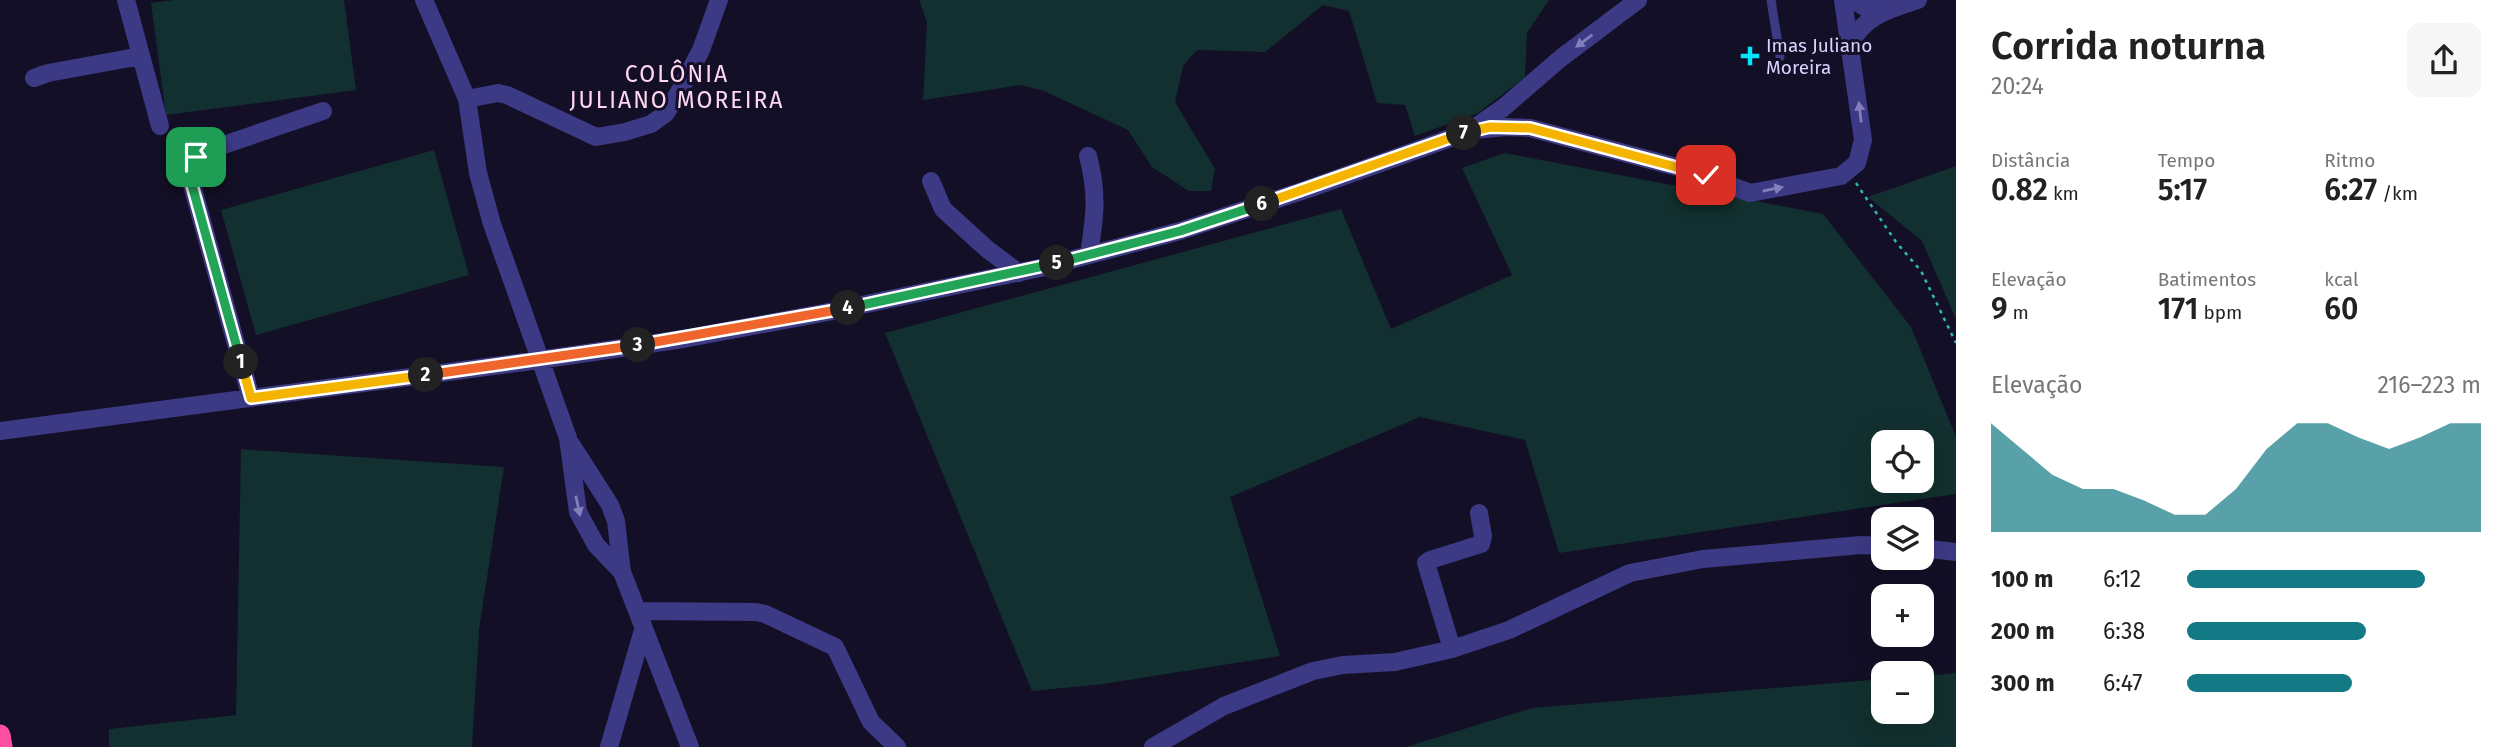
<!DOCTYPE html>
<html lang="pt">
<head>
<meta charset="utf-8">
<style>
	:root { --surface:#fff; --page:#f6f6f6; --text:#222; --muted:#767676; --accent:#137a85 }
	body { margin:0; font-family:"Fira Sans",sans-serif; background:var(--page); color:var(--text); height:100vh; display:flex; flex-direction:column; font-size:26px; white-space:nowrap }
	* { box-sizing:border-box; margin:0 }
	p { font-size:23px; color:var(--muted) }
	.icon { flex:none; width:38px; height:38px; fill:none; stroke:currentColor; stroke-width:2; stroke-linecap:round; stroke-linejoin:round }
	.map { position:relative; flex:1; overflow:hidden }
	.drawer { display:flex; flex-direction:column; background:var(--surface); width:560px }
	.drawer>* { flex:none }
	.buttons { position:absolute; left:1871px; top:430px; display:grid; gap:14px }
	.buttons a { display:grid; place-items:center; width:63px; height:63px; border-radius:14px; background:var(--surface); box-shadow:0 7px 28px #0002; font-size:35px }
	.pin { position:absolute; display:grid; place-items:center; width:60px; height:60px; color:#fff; margin:-30px; border-radius:14px; box-shadow:0 4px 10px #0006 }
	.km { position:absolute; width:35px; height:35px; margin:-18px; border-radius:50%; background:#222; color:#fff; font-size:19px; line-height:35px; text-align:center }
	.round { display:grid; place-items:center; flex:none; width:74px; height:74px; border-radius:14px; background:var(--page) }
	.head { display:flex; align-items:center; justify-content:space-between; height:119px; padding:0 35px }
	h1 { font-size:38px; font-weight:600; line-height:52px }
	.figures { display:grid; grid-template-columns:repeat(3,1fr); gap:10px; height:119px; padding:7px 35px }
	.figures div { display:grid; align-content:center }
	.figures b { font-size:30px; font-weight:600 }
	.figures small { font-size:19px; font-weight:400 }
	.figures p { font-size:19px }
	.chart { height:196px; padding:14px 35px }
	.chart p { display:flex; justify-content:space-between }
	.chart svg { width:100%; height:126px; margin-top:7px; fill:var(--accent); opacity:.7 }
	ul { padding:0 35px; list-style:none; font-size:23px }
	li { display:grid; grid-template-columns:112px 84px 1fr; align-items:center; height:52px }
	li i { height:18px; border-radius:9px; background:var(--accent) }
	main { display:flex; flex:1; min-height:0 }
	.map>svg:first-child { display:block }
	.green { fill:#12302f; fill-rule:evenodd }
	.lines { fill:none; stroke-linecap:round; stroke-linejoin:round }
	.path { stroke:#2fb8b0; stroke-width:2.5; stroke-dasharray:3.5 5; stroke-linecap:butt }
	.lane { stroke:#3d3a85; stroke-width:9 }
	.street { stroke:#3d3a85; stroke-width:18 }
	.highway { stroke:#ff4fa3; stroke-width:21 }
	.oneway { fill:#837fbc }
	.split-1-casing { stroke:#fff; stroke-width:14 }
	.split-2-casing { stroke:#fff; stroke-width:14 }
	.split-3-casing { stroke:#fff; stroke-width:14 }
	.split-4-casing { stroke:#fff; stroke-width:14 }
	.split-5-casing { stroke:#fff; stroke-width:14 }
	.split-6-casing { stroke:#fff; stroke-width:14 }
	.split-7-casing { stroke:#fff; stroke-width:14 }
	.split-8-casing { stroke:#fff; stroke-width:14 }
	.split-1 { stroke:#22a559; stroke-width:9 }
	.split-2 { stroke:#f5b400; stroke-width:9 }
	.split-3 { stroke:#f0652b; stroke-width:9 }
	.split-4 { stroke:#f0652b; stroke-width:9 }
	.split-5 { stroke:#22a559; stroke-width:9 }
	.split-6 { stroke:#22a559; stroke-width:9 }
	.split-7 { stroke:#f5b400; stroke-width:9 }
	.split-8 { stroke:#f5b400; stroke-width:9 }
	.poi-dot { fill:#00e5ff; stroke:#130f26; stroke-width:2.5 }
	.labels { text-anchor:middle; dominant-baseline:central; stroke-width:6; stroke-linejoin:round; paint-order:stroke }
	.poi-label { font-size:19px; fill:#d9d4ff; stroke:#130f26; text-anchor:start }
	.quarter-label { font-size:23px; letter-spacing:2px; fill:#ffd6f0; stroke:#130f26 }
</style>
</head>
<body>
<main>
<div class="map">
<svg width="1956" height="747" viewBox="0 0 1956 747">
	<rect width="100%" height="100%" fill="#130f26"/>
	<path class="green" d="M 174,0 L 344,0 L 356,90 L 166,115 L 151,3 Z
		M 919,0 L 1549,0 L 1527,33 L 1525,77 L 1478,113 L 1415,136 L 1405,105 L 1377,103 L 1349,11 L 1323,5 L 1265,52 L 1197,50 L 1183,66 L 1175,102 L 1215,169 L 1211,191 L 1189,191 L 1152,167 L 1128,130 L 1044,91 L 1021,85 L 923,100 L 927,22 Z
		M 434,150 L 469,275 L 256,335 L 221,210 Z
		M 1505,153 L 1823,214 L 1911,327 L 1956,437 L 1956,494 L 1559,553 L 1525,440 L 1420,417 L 1230,497 L 1280,656 L 1103,684 L 1032,691 L 885,333 L 1341,209 L 1391,329 L 1512,275 L 1462,168 ZM 1883,443 L 1922,443 L 1922,481 L 1883,481 Z
		M 1956,166 L 1956,319 L 1922,241 L 1868,197 Z
		M 241,449 L 504,467 L 479,630 L 472,747 L 109,747 L 109,729 L 236,715 Z
		M 1956,673 L 1956,747 L 1406,747 L 1532,708 L 1883,679 L 1883,712 L 1922,712 L 1922,676 Z"/>
	<g class="lines">
		<path class="path" d="M 1856,183 L 1896,242 L 1921,271 L 1956,343"/>
		<path class="lane" d="M 1771,0 L 1780,57"/>
		<path class="street" d="M 126,0 L 160,126
			M 424,0 L 467,99 L 478,173 L 492,224 L 568,438 L 578,512 L 596,545 L 622,572
			M 1854,0 L 1866,8 L 1888,9
			M 1850,47 C 1860,17 1890,9 1918,0
			M 34,78 L 48,73 L 141,56
			M 467,99 L 498,93 L 507,95 L 596,137 L 625,132 L 651,124 L 665,114 L 678,94 L 701,50 L 719,0
			M 1475,130 L 1506,127 L 1530,128 L 1692,171 L 1750,193 L 1841,176 L 1857,163 L 1863,140 L 1843,0
			M 1088,156 C 1098,194 1095,216 1089,254
			M 931,181 L 943,209 L 987,249 L 1019,273
			M 251,398 L 190,178 L 192,165 L 203,152 L 323,111
			M 0,431 L 539,360 L 683,339 L 823,313 L 1040,268 L 1180,231 L 1308,189 L 1470,131 L 1503,108 L 1561,58 L 1638,0
			M 571,444 L 610,505 L 616,521 L 622,572 L 690,747
			M 1922,548 L 1956,552
			M 638,611 L 756,612 L 765,614 L 835,647 L 871,722 L 897,747
			M 1452,649 L 1426,563 L 1430,560 L 1481,544 L 1483,536 L 1479,513
			M 609,747 L 643,630
			M 1153,747 L 1224,706 L 1313,671 L 1343,665 L 1395,662 L 1452,649 L 1509,630 L 1630,573 L 1703,559 L 1861,545 L 1883,546"/>
		<path class="highway" d="M 0,735 L 2,747"/>
	</g>
	<defs><path id="oneway-solid" d="M-6-.8H1V-3.2L6.5 0L1 3.2V.8H-6Z" transform="scale(1.75)"/></defs>
	<g class="oneway">
		<use href="#oneway-solid" transform="translate(1584 41) rotate(143)"/>
		<use href="#oneway-solid" transform="translate(1860 112) rotate(-97)"/>
		<use href="#oneway-solid" transform="translate(1773 189) rotate(-11)"/>
		<use href="#oneway-solid" transform="translate(578 506) rotate(78)"/>
	</g>
	<g class="lines">
		<g class="split-1-casing">
			<path id="split-1" d="M 196,157 L 190,178 L 241,362"/>
		</g>
		<g class="split-2-casing">
			<path id="split-2" d="M 241,362 L 251,398 L 426,375"/>
		</g>
		<g class="split-3-casing">
			<path id="split-3" d="M 426,375 L 638,345"/>
		</g>
		<g class="split-4-casing">
			<path id="split-4" d="M 638,345 L 848,308"/>
		</g>
		<g class="split-5-casing">
			<path id="split-5" d="M 848,308 L 1057,263"/>
		</g>
		<g class="split-6-casing">
			<path id="split-6" d="M 1057,263 L 1180,231 L 1262,204"/>
		</g>
		<g class="split-7-casing">
			<path id="split-7" d="M 1262,204 L 1464,133"/>
		</g>
		<g class="split-8-casing">
			<path id="split-8" d="M 1464,133 L 1490,127 L 1530,128 L 1706,175"/>
		</g>
		<use href="#split-1" class="split-1"/>
		<use href="#split-2" class="split-2"/>
		<use href="#split-3" class="split-3"/>
		<use href="#split-4" class="split-4"/>
		<use href="#split-5" class="split-5"/>
		<use href="#split-6" class="split-6"/>
		<use href="#split-7" class="split-7"/>
		<use href="#split-8" class="split-8"/>
	</g>
	<path class="poi-dot" d="M1746.5 45.5h7v7h7v7h-7v7h-7v-7h-7v-7h7z"/>
	<g class="labels">
		<g class="poi-label">
			<text x="1766" y="45">Imas Juliano<tspan x="1766" dy="22">Moreira</tspan></text>
		</g>
		<g class="quarter-label">
			<text x="677" y="74">COLÔNIA<tspan x="677" dy="26">JULIANO MOREIRA</tspan></text>
		</g>
	</g>
</svg>
<div class="buttons">
<a><svg class="icon" aria-label="locate" viewBox="0 0 24 24"><circle cx="12" cy="12" r="6"/><path d="M12 2v4M12 18v4M2 12h4M18 12h4"/></svg></a>
<a><svg class="icon" aria-label="layers" viewBox="0 0 24 24"><path d="M12 4l9 5-9 5-9-5zM3 14l9 5 9-5"/></svg></a>
<a>+</a>
<a>−</a>
</div>
<div class="pin" style="left:196px;top:157px;background:#1e9e55"><svg class="icon" aria-label="arrive" viewBox="0 0 24 24"><path d="M6 21V4h12l-3 4 3 4H6"/></svg></div>
<div class="pin" style="left:1706px;top:175px;background:#d93025"><svg class="icon" aria-label="check" viewBox="0 0 24 24"><path d="M5 12l5 5 9-10"/></svg></div>
<b class="km" style="left:241px;top:362px">1</b>
<b class="km" style="left:426px;top:375px">2</b>
<b class="km" style="left:638px;top:345px">3</b>
<b class="km" style="left:848px;top:308px">4</b>
<b class="km" style="left:1057px;top:263px">5</b>
<b class="km" style="left:1262px;top:204px">6</b>
<b class="km" style="left:1464px;top:133px">7</b>
</div>
<section class="drawer">
<div class="head"><div><h1>Corrida noturna</h1><p>20:24</p></div><a class="round"><svg class="icon" aria-label="share" viewBox="0 0 24 24"><path d="M12 15V3M7 8l5-5 5 5M5 13v7h14v-7"/></svg></a></div>
<div class="figures">
<div><p>Distância</p><b>0.82<small> km</small></b></div>
<div><p>Tempo</p><b>5:17</b></div>
<div><p>Ritmo</p><b>6:27<small> /km</small></b></div>
</div>
<div class="figures">
<div><p>Elevação</p><b>9<small> m</small></b></div>
<div><p>Batimentos</p><b>171<small> bpm</small></b></div>
<div><p>kcal</p><b>60</b></div>
</div>
<div class="chart"><p><span>Elevação</span>216–223 m</p>
<svg viewBox="0 0 160 44" preserveAspectRatio="none"><path d="M0 44V6L10 15L20 24L30 29L40 29L50 33L60 38L70 38L80 29L90 15L100 6L110 6L120 11L130 15L140 11L150 6L160 6V44z"/></svg>
</div>
<ul>
<li><b>100 m</b>6:12<i style="width:81%"></i></li>
<li><b>200 m</b>6:38<i style="width:61%"></i></li>
<li><b>300 m</b>6:47<i style="width:56%"></i></li>
</ul>
</section>
</main>
</body>
</html>
